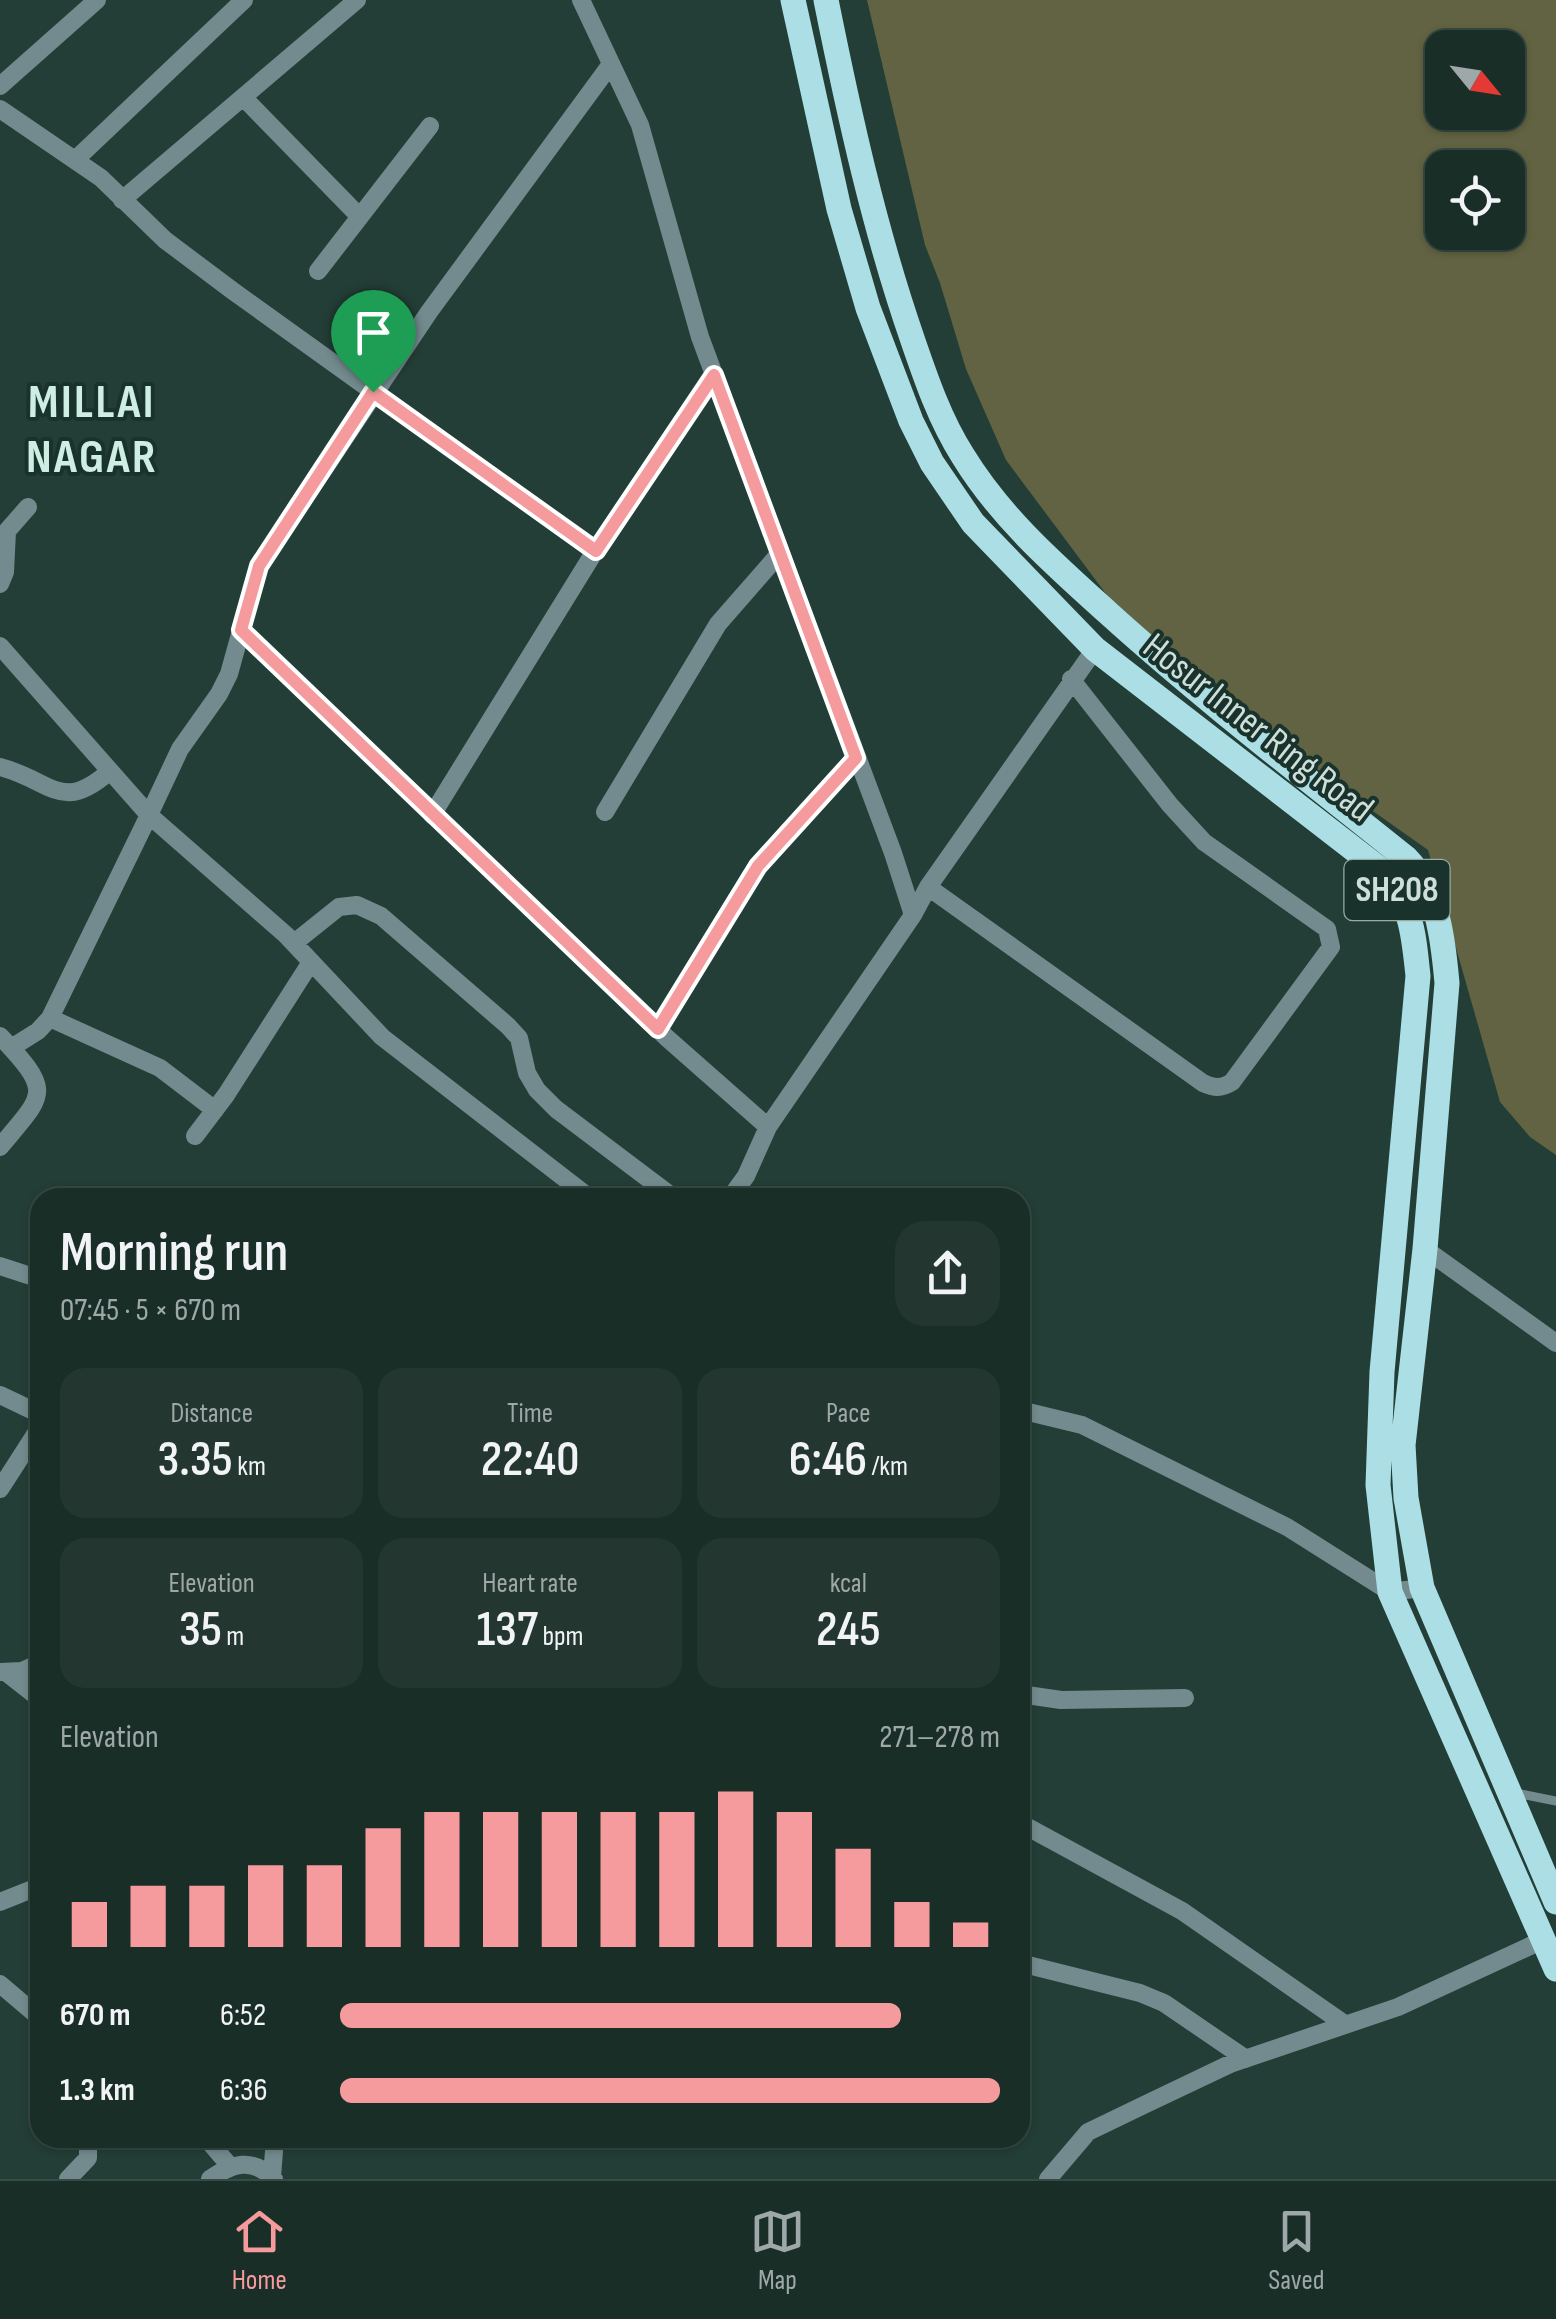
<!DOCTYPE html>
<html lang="en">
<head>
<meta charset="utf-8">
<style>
	:root { --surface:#1a2e28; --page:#233630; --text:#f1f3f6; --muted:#9fa8a8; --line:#384a45; --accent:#f59b9e }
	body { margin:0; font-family:"Sofia Sans Condensed",sans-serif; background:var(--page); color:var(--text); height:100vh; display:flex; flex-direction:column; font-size:38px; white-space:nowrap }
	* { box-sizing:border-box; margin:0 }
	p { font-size:32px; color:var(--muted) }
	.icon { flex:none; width:55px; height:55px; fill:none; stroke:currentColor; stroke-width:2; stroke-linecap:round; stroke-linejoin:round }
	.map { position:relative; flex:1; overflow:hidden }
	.side { position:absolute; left:30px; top:1188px; width:1000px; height:960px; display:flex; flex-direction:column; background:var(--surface); border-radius:30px; box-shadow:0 2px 8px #0004,0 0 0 2px var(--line) }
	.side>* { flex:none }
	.needle { width:65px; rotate:120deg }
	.buttons { position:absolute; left:1425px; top:30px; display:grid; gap:20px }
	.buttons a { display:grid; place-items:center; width:100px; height:100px; border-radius:20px; background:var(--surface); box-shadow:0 2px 8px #0004,0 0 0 2px var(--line); font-size:50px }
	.pin { position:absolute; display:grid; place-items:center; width:85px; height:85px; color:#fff; margin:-102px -42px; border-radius:50% 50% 50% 0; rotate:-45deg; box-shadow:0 0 10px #0007 }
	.pin .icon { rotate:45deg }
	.round { display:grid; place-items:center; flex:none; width:105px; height:105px; border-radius:30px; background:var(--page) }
	.headline { display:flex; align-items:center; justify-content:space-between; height:170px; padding:0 30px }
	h1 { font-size:55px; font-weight:600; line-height:75px }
	.figures { display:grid; grid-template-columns:repeat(3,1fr); gap:15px; height:170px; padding:10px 30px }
	.figures div { display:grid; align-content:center; border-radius:25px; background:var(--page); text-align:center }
	.figures b { font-size:50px; font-weight:600 }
	.figures small { font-size:28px; font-weight:400 }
	.figures p { font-size:28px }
	.chart { height:280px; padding:20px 30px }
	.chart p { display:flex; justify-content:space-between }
	.chart svg { width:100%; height:180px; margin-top:10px; stroke:var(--accent); stroke-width:6 }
	ul { padding:0 30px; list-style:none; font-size:32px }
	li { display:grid; grid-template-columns:160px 120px 1fr; align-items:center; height:75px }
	li i { height:25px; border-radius:12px; background:var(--accent) }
	.tabs { display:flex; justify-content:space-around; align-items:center; height:140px; border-top:2px solid var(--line); background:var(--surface); font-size:28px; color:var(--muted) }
	.tabs a { display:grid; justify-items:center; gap:5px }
	.tabs .active { color:var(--accent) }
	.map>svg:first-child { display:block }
	.green { fill:#616342; fill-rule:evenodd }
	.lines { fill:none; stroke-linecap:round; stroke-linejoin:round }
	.service { stroke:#738b8e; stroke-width:9 }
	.minor { stroke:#738b8e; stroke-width:18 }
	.primary { stroke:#abdfe5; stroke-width:25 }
	.route-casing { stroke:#fff; stroke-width:20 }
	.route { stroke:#f59b9e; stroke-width:12 }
	.labels { text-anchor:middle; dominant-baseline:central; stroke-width:8; stroke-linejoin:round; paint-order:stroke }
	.shield { fill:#19332c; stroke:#98aba5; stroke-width:2.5 }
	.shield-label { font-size:35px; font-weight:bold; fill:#ceded9 }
	.street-label { font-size:38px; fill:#ceded9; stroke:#19332c }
	.district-label { font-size:48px; font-weight:bold; letter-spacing:2.5px; fill:#ceede3; stroke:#19332c }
</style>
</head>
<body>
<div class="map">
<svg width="1556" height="2179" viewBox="0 0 1556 2179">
	<rect width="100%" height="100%" fill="#233e36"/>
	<path class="green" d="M 867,0 L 1556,0 L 1556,1155 L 1530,1137 L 1500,1102 L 1428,850 L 1336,785 L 1233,696 L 1121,614 L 1006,460 L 966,369 L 940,283 L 925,245 ZM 1442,48 L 1508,48 L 1508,112 L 1442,112 ZM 1442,168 L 1508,168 L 1508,232 L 1442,232 Z"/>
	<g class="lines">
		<path class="service" d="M 1516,1793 L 1556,1801"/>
		<path class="minor" d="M 581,0 L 640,125 L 700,337 L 893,853 L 913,915 L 768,1127 L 746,1176 L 730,1198
			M 0,86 L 97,0
			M 243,97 L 360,217
			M 0,109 L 101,178 L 165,240 L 233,291 L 595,551
			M 75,160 L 244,0
			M 122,200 L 357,0
			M 318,271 L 430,126
			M 0,584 L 5,572 L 7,531 L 28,507
			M 241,630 L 667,1038 L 768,1127
			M 0,646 L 149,815 L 50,1018 L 38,1031 L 11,1048
			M 0,767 C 53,781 61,814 110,771
			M 605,812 L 718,624 L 780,553
			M 432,815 L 595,551 L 714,375
			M 928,887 L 1203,1083 C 1214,1088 1221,1089 1232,1082 L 1331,947 L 1327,929 L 1204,842 L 1170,805 L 1071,679
			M 913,915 L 928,887 L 1095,649
			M 294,943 L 339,907 L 357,905 L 381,916 L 508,1026 L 519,1038 L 527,1073 L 537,1090 L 556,1109 L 674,1198
			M 50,1018 L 160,1068 L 215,1110
			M 658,1029 L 757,866 L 856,758
			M 0,1036 C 54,1093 45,1093 0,1147
			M 195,1136 L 226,1095 L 311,962
			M 590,1198 L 382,1037 L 286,935 L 149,815 L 180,749 L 219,694 L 229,674 L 259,566 L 429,312 L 611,64
			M 1425,1249 L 1556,1343
			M 0,1266 L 40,1279
			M 0,1395 L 40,1414
			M 1020,1410 L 1082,1425 L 1287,1527 L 1390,1592 L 1422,1588
			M 0,1489 L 40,1427
			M 0,1672 L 22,1671 L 40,1663
			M 8,1674 L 40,1699
			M 1020,1694 L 1061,1700 L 1185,1698
			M 1020,1823 L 1182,1911 L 1343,2023
			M 0,1902 L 40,1886
			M 1020,1963 L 1140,1993 L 1164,2003 L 1246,2059
			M 0,1984 L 40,2018
			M 206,2138 L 229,2165
			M 272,2177 L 275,2138
			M 68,2179 L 88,2158 L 88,2138
			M 210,2179 C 233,2163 252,2157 274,2179
			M 1048,2179 L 1088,2132 L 1146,2104 L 1230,2064 L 1398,2007 L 1543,1940"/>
		<path class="primary" d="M 793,0 L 839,209 L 868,308 L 911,421 L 932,463 L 973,523 L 1095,649 L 1382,871 C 1412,909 1413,928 1418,976 L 1382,1372 L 1378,1485 L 1390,1592 L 1556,1969
			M 826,0 C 849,114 874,228 912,338 C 926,379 940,420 963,456 C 1001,518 1054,564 1107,612 C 1202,698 1305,777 1406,858 C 1438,891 1443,938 1447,983 L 1425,1249 L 1403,1445 L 1406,1498 L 1422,1588 L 1556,1902"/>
	</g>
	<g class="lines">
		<g class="route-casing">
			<path id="route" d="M 714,375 L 856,758 L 758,866 L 658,1029 L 241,630 L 259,566 L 373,392 L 596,551 Z"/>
		</g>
		<use href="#route" class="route"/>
	</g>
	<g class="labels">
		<rect class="shield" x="1344.5" y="860" width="105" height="60" rx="8"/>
		<g class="shield-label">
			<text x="1397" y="890">SH208</text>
		</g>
		<g class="street-label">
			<text transform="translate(1258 728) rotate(38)">Hosur Inner Ring Road</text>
		</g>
		<g class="district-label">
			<text x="92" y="402">MILLAI<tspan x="92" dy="55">NAGAR</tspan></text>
		</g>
	</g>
</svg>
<div class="buttons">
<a><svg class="needle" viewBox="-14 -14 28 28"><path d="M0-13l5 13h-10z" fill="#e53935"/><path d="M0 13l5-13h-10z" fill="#9fa8a8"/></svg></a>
<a><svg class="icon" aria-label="locate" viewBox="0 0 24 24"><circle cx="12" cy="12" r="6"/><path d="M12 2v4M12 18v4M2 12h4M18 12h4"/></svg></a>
</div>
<div class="pin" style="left:373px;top:392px;background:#1e9e55"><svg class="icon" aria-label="arrive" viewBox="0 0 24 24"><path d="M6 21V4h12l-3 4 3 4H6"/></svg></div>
<section class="side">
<div class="headline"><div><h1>Morning run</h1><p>07:45 · 5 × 670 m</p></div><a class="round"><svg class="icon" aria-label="share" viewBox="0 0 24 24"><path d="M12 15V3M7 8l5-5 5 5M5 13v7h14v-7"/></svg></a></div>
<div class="figures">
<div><p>Distance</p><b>3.35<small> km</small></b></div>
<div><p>Time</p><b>22:40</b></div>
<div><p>Pace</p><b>6:46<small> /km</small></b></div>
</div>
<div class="figures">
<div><p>Elevation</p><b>35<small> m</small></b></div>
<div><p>Heart rate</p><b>137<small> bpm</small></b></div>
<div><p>kcal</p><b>245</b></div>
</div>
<div class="chart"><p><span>Elevation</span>271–278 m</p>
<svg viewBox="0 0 160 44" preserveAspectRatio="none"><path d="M5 44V33M15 44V29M25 44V29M35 44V24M45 44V24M55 44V15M65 44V11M75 44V11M85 44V11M95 44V11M105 44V11M115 44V6M125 44V11M135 44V20M145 44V33M155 44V38"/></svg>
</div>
<ul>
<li><b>670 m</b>6:52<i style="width:85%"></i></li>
<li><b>1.3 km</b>6:36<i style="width:100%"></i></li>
</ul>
</section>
</div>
<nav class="tabs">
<a class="active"><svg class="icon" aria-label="home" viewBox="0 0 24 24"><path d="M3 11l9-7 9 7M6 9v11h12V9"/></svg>Home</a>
<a><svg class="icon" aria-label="map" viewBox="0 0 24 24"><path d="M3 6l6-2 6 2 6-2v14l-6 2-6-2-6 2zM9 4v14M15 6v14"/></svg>Map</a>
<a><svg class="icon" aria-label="saved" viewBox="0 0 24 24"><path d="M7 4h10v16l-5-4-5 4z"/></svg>Saved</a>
</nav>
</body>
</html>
